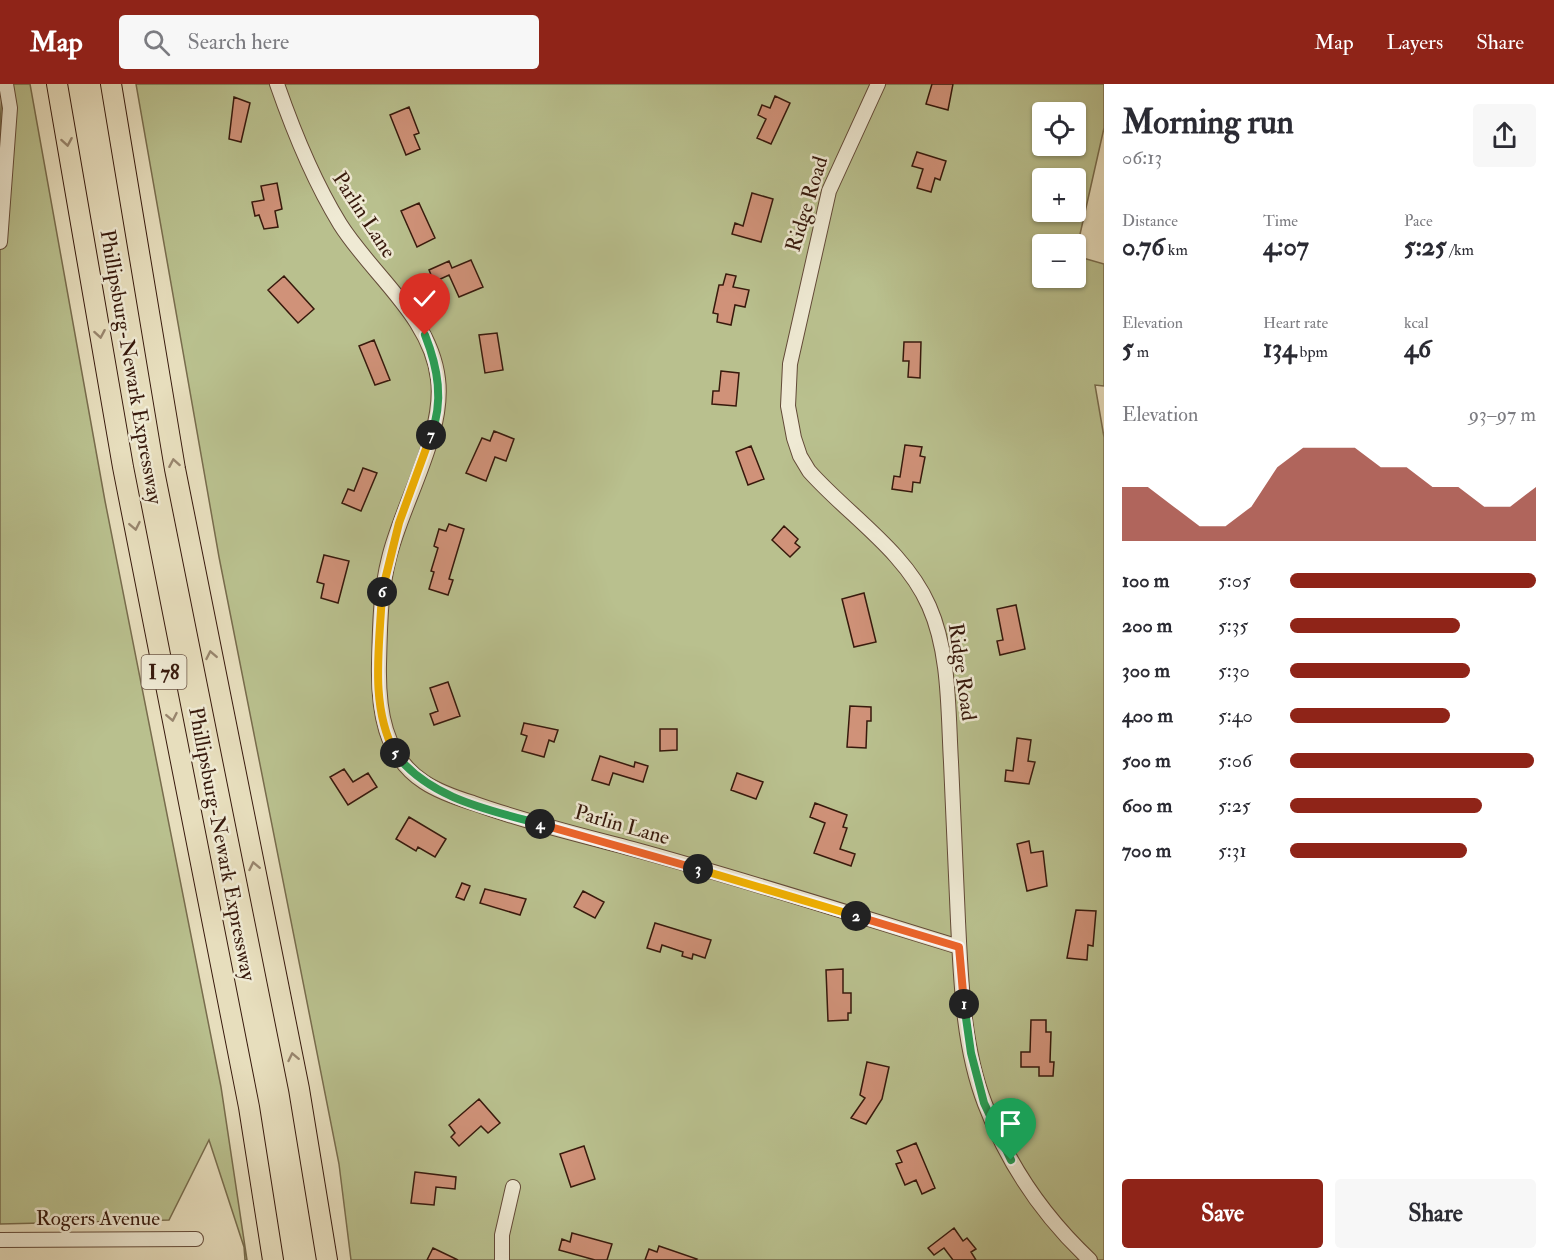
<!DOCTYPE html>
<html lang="en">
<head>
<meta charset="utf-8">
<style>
	:root { --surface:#fff; --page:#f7f7f7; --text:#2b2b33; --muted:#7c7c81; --accent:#8f2418 }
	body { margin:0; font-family:"IM FELL Double Pica",serif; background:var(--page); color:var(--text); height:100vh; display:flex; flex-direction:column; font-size:22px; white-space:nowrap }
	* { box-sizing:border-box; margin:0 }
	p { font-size:20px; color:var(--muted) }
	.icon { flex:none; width:33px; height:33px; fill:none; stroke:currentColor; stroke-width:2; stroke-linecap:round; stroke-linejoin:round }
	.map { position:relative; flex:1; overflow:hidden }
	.panel { display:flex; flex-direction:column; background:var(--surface); width:450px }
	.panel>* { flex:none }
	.tools { position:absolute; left:1032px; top:18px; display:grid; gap:12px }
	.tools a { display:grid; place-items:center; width:54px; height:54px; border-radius:6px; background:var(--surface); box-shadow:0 2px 4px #0004; font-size:30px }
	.pin { position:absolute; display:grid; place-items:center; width:51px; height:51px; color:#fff; margin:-62px -26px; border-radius:50% 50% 50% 0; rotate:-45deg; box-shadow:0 0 6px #0007 }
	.pin .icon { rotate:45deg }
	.km { position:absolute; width:30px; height:30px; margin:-15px; border-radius:50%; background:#222; color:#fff; font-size:16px; line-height:30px; text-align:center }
	.round { display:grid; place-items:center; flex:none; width:63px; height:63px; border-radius:6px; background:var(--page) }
	.headline { display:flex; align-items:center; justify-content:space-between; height:102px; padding:0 18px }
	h1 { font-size:33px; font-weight:700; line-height:45px }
	.stats { display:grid; grid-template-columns:repeat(3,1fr); gap:9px; height:102px; padding:6px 18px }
	.stats div { display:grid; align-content:center }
	.stats b { font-size:26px; font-weight:700 }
	.stats small { font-size:16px; font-weight:400 }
	.stats p { font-size:16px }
	.chart { height:168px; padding:12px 18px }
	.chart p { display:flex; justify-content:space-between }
	.chart svg { width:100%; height:108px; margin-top:6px; fill:var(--accent); opacity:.7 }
	.cta { display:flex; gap:12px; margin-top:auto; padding:12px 18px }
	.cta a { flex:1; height:69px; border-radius:6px; background:var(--accent); color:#fff; font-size:24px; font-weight:700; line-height:69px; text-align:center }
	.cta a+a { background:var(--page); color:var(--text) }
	ul { padding:0 18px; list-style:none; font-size:20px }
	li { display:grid; grid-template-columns:96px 72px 1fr; align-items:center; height:45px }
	li i { height:15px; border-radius:8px; background:var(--accent) }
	header { display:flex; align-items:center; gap:36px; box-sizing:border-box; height:84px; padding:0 30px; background:var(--accent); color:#fff }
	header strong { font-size:28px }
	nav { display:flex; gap:33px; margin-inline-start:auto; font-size:21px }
	.search { width:420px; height:54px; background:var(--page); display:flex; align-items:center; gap:15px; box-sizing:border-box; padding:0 21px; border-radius:6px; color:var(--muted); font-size:22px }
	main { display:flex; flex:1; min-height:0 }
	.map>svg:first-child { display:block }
	.green { fill:#b9c08e; stroke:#786c4d; stroke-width:1.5; fill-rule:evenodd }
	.building { fill:#d09279; stroke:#37190c; stroke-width:1.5 }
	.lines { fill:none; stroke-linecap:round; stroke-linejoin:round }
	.minor-casing { stroke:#634a38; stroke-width:16 }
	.highway-casing { stroke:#37190c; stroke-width:22 }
	.minor { stroke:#efead4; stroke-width:14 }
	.highway { stroke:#e7debd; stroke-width:20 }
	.oneway { stroke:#98856d }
	.split-1-casing { stroke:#fff; stroke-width:12 }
	.split-2-casing { stroke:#fff; stroke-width:12 }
	.split-3-casing { stroke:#fff; stroke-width:12 }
	.split-4-casing { stroke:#fff; stroke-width:12 }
	.split-5-casing { stroke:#fff; stroke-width:12 }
	.split-6-casing { stroke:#fff; stroke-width:12 }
	.split-7-casing { stroke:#fff; stroke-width:12 }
	.split-8-casing { stroke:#fff; stroke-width:12 }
	.split-1 { stroke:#22a559; stroke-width:8 }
	.split-2 { stroke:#f0652b; stroke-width:8 }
	.split-3 { stroke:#f5b400; stroke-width:8 }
	.split-4 { stroke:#f0652b; stroke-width:8 }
	.split-5 { stroke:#22a559; stroke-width:8 }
	.split-6 { stroke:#f5b400; stroke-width:8 }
	.split-7 { stroke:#f5b400; stroke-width:8 }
	.split-8 { stroke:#22a559; stroke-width:8 }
	.labels { text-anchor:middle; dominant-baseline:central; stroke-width:5; stroke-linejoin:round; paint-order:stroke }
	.shield { fill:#efead4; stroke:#6e5848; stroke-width:1.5 }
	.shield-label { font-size:20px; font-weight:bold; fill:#37190c }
	.street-label { font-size:21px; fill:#37190c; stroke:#efead4 }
</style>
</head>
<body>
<header>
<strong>Map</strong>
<div class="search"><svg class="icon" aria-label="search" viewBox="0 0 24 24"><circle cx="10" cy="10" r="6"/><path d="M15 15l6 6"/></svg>Search here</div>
<nav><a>Map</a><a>Layers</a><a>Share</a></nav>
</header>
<main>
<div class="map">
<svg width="1104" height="1176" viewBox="0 0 1104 1176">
	<rect width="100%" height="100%" fill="#e7debd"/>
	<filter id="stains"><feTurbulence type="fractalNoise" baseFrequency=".00333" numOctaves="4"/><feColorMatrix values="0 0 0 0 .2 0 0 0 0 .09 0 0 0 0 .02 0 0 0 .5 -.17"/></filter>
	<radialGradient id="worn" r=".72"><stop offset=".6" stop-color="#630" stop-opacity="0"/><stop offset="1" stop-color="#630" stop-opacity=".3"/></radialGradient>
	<path class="green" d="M 2,0 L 30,0 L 105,417 L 221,1003 L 247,1176 L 245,1176 L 244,1163 L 209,1056 L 169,1136 L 0,1140 L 0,48 Z
		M 136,0 L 1104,0 L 1104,44 L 1076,168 L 1076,160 L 1042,160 L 1042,194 L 1076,194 L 1076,172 L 1104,180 L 1104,302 L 1095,301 L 1104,353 L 1104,1176 L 351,1176 L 339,1080 L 219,473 ZM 1042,28 L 1076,28 L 1076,62 L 1042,62 ZM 1042,94 L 1076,94 L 1076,128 L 1042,128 Z"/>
	<path class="building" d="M 932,0 L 953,0 L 948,26 L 926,20 Z
		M 775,12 L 790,19 L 771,60 L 757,54 L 766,35 L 758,31 L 762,21 L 770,24 Z
		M 234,13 L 250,19 L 241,58 L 229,55 Z
		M 409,23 L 419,49 L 414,51 L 420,65 L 406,71 L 390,31 Z
		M 917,68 L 946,77 L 940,96 L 935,94 L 931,108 L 917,104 L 923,85 L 912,82 Z
		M 277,99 L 282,125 L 275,127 L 278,143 L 264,145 L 259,131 L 255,132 L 252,118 L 264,116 L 261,102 Z
		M 752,109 L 773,115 L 761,158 L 732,150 L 735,139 L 743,142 Z
		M 419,119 L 435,154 L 417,163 L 401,127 Z
		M 471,176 L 483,203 L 459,213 L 449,191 L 434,198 L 429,186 L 449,177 L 452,184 Z
		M 726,190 L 736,192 L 733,203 L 749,206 L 745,223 L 735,221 L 731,241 L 717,238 L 718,230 L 713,229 L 719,201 L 723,201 Z
		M 284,192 L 314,225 L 298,239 L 268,206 Z
		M 497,249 L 503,286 L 485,289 L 479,251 Z
		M 374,256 L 390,296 L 375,301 L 359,262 Z
		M 904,258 L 921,258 L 920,294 L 908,293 L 909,277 L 903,277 Z
		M 721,287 L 739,289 L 736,322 L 712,320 L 713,307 L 719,307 Z
		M 494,347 L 514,355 L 506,377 L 495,373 L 486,397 L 466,389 L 482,354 L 490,357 Z
		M 905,361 L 922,363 L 920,372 L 925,373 L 920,399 L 913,398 L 912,408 L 892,405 L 894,392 L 900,393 Z
		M 751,362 L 764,395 L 748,401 L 736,368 Z
		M 363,384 L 377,389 L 361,427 L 342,419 L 348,405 L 354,407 Z
		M 449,440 L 464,445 L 449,495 L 453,496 L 448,511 L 429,505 L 434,488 L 431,487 L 438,464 L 434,462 L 439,445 L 446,447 Z
		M 784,442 L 798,455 L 795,459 L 800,463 L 790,473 L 772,456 Z
		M 324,471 L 349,477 L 338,519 L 321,514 L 324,500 L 317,498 Z
		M 864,509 L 876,558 L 854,563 L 842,515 Z
		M 1016,521 L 1025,565 L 1000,571 L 997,557 L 1003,556 L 997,525 Z
		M 448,598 L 460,632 L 434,641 L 430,630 L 438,627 L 430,604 Z
		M 850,622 L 871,623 L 871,637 L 867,637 L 866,664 L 847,663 Z
		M 524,639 L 558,646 L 554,658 L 549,656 L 544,673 L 522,667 L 527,652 L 521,650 Z
		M 660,645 L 677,645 L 677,666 L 660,667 Z
		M 1017,654 L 1031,656 L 1028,677 L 1035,678 L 1029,700 L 1005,697 L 1006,686 L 1013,687 Z
		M 600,672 L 634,683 L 635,678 L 648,682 L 643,698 L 613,689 L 609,701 L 592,696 Z
		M 344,685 L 353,698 L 368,689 L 377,703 L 348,721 L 330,693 Z
		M 737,689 L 763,698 L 756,715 L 731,706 Z
		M 815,719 L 847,731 L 843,743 L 847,744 L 840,765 L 855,770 L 851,782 L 814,769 L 825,739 L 810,733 Z
		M 409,733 L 446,755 L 435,773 L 418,763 L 416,767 L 396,755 Z
		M 1029,757 L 1031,769 L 1043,767 L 1047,802 L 1027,807 L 1017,760 Z
		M 462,799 L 470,802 L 464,816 L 456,813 Z
		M 485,805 L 526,815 L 520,831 L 480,819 Z
		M 583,807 L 604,818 L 595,834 L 574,823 Z
		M 1076,826 L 1096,827 L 1093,862 L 1088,861 L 1087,876 L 1067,874 Z
		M 655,839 L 711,856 L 705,874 L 693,870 L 692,875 L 682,872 L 683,868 L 662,861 L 660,868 L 647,864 Z
		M 843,885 L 843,909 L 851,909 L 851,929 L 848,929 L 848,936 L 828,937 L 826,886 Z
		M 1031,936 L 1046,936 L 1046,948 L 1051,948 L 1050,978 L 1054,978 L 1053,992 L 1039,992 L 1039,983 L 1021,983 L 1021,968 L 1030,968 Z
		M 867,978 L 889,983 L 882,1015 L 866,1040 L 851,1034 L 865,1014 L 860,1011 Z
		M 479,1015 L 500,1039 L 488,1049 L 481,1042 L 459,1062 L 451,1053 L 455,1049 L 449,1041 Z
		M 916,1059 L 935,1104 L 922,1110 L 916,1096 L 905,1101 L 896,1080 L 902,1078 L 897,1067 Z
		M 584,1062 L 595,1095 L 571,1103 L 560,1070 Z
		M 415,1088 L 456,1093 L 455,1105 L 436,1103 L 434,1121 L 411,1119 Z
		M 954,1144 L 963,1157 L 967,1154 L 976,1165 L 971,1168 L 976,1176 L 953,1176 L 944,1164 L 934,1171 L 928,1164 Z
		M 572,1149 L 612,1160 L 607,1176 L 595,1176 L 559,1166 L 562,1155 L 570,1158 Z
		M 659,1162 L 697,1175 L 696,1176 L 645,1176 L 649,1165 L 657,1168 Z
		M 433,1164 L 458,1176 L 427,1176 Z"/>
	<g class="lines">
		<g class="minor-casing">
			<path id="minor" d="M 277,0 C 294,49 313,96 340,140 C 372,191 431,233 438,295 C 445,351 402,419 389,474 C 380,509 380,544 379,580 C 378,625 384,672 424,698 C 439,708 457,714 473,719 C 526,738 580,751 633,765 C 743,795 851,830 959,863
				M 878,0 L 829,107 L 790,280 L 788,322 L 794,354 L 800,372 L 809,387 C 848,431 905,467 929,522 C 950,569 948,628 951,678 C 953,731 956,784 958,837 C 961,897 963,963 985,1020 C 1008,1081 1042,1131 1090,1176
				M 0,158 L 10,24 L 6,0
				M 0,1156 L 196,1155
				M 502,1176 L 502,1151 L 513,1103"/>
		</g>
		<g class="highway-casing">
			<path id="highway" d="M 57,0 L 123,383 L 249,1023 L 273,1176
				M 111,0 L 175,385 L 299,1005 L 327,1176"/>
		</g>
		<use href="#minor" class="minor"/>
		<use href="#highway" class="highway"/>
	</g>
	<defs><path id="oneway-chevron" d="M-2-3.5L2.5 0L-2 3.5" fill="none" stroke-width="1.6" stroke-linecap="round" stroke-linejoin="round" transform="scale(1.5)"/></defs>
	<g class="oneway">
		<use href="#oneway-chevron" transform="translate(67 58) rotate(80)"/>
		<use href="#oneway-chevron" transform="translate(100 250) rotate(80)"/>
		<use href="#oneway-chevron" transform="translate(174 379) rotate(-100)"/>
		<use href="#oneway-chevron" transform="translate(135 442) rotate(79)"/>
		<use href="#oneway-chevron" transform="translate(211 571) rotate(-101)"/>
		<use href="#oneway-chevron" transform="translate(172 633) rotate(79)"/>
		<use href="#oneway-chevron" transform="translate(254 782) rotate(-102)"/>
		<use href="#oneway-chevron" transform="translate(293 973) rotate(-102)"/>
	</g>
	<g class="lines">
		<g class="split-1-casing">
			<path id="split-1" d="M 964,920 L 971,969 L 984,1019 L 1011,1076"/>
		</g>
		<g class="split-2-casing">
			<path id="split-2" d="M 856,832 L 959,863 L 964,920"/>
		</g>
		<g class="split-3-casing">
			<path id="split-3" d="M 698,785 L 856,832"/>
		</g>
		<g class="split-4-casing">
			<path id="split-4" d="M 540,740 L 698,785"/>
		</g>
		<g class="split-5-casing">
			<path id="split-5" d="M 395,669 C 428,714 489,726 540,740"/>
		</g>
		<g class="split-6-casing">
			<path id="split-6" d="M 382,508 C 380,560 369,621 395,669"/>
		</g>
		<g class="split-7-casing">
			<path id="split-7" d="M 382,508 L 399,439 L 431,351"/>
		</g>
		<g class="split-8-casing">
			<path id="split-8" d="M 425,251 C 438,284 444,317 431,351"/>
		</g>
		<use href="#split-1" class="split-1"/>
		<use href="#split-2" class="split-2"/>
		<use href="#split-3" class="split-3"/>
		<use href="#split-4" class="split-4"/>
		<use href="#split-5" class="split-5"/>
		<use href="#split-6" class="split-6"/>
		<use href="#split-7" class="split-7"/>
		<use href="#split-8" class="split-8"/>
	</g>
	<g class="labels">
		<rect class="shield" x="141.5" y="571" width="45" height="34" rx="4.5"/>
		<g class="shield-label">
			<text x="164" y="588">I 78</text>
		</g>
		<g class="street-label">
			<text transform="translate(807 120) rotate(-73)">Ridge Road</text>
			<text transform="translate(364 131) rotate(57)">Parlin Lane</text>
			<text transform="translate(131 283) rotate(80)">Phillipsburg-Newark Expressway</text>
			<text transform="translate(962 588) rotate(82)">Ridge Road</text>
			<text transform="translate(622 741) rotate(16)">Parlin Lane</text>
			<text transform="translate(222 760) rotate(79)">Phillipsburg-Newark Expressway</text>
			<text x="98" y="1134">Rogers Avenue</text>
		</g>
	</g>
	<rect width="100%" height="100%" filter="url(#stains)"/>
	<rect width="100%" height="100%" fill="url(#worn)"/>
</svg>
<div class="tools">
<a><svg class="icon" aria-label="locate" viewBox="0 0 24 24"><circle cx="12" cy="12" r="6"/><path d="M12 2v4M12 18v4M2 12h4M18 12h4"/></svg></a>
<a>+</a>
<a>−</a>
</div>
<div class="pin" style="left:1011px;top:1076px;background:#1e9e55"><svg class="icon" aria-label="arrive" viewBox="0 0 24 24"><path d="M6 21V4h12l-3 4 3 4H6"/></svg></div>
<div class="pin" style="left:425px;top:251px;background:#d93025"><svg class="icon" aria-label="check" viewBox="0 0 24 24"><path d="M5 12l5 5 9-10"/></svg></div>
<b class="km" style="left:964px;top:920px">1</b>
<b class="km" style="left:856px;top:832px">2</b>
<b class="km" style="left:698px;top:785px">3</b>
<b class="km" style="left:540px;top:740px">4</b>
<b class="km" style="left:395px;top:669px">5</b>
<b class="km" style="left:382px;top:508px">6</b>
<b class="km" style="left:431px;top:351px">7</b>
</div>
<section class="panel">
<div class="headline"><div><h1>Morning run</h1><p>06:13</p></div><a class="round"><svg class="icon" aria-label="share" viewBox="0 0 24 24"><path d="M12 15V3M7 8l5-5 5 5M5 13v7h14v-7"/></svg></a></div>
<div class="stats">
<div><p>Distance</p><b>0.76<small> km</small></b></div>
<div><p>Time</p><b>4:07</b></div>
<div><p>Pace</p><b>5:25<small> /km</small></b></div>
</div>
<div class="stats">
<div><p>Elevation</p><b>5<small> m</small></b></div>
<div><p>Heart rate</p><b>134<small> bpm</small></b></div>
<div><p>kcal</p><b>46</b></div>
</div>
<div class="chart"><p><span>Elevation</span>93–97 m</p>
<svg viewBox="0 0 160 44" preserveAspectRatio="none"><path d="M0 44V22L10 22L20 30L30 38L40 38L50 30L60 14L70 6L80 6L90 6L100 14L110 14L120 22L130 22L140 30L150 30L160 22V44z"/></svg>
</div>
<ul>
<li><b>100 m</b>5:05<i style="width:100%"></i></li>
<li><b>200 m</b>5:35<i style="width:69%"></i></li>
<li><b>300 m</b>5:30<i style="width:73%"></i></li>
<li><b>400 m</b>5:40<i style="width:65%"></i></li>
<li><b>500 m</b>5:06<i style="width:99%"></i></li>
<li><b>600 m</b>5:25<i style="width:78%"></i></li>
<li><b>700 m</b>5:31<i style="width:72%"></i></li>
</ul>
<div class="cta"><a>Save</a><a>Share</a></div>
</section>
</main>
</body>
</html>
